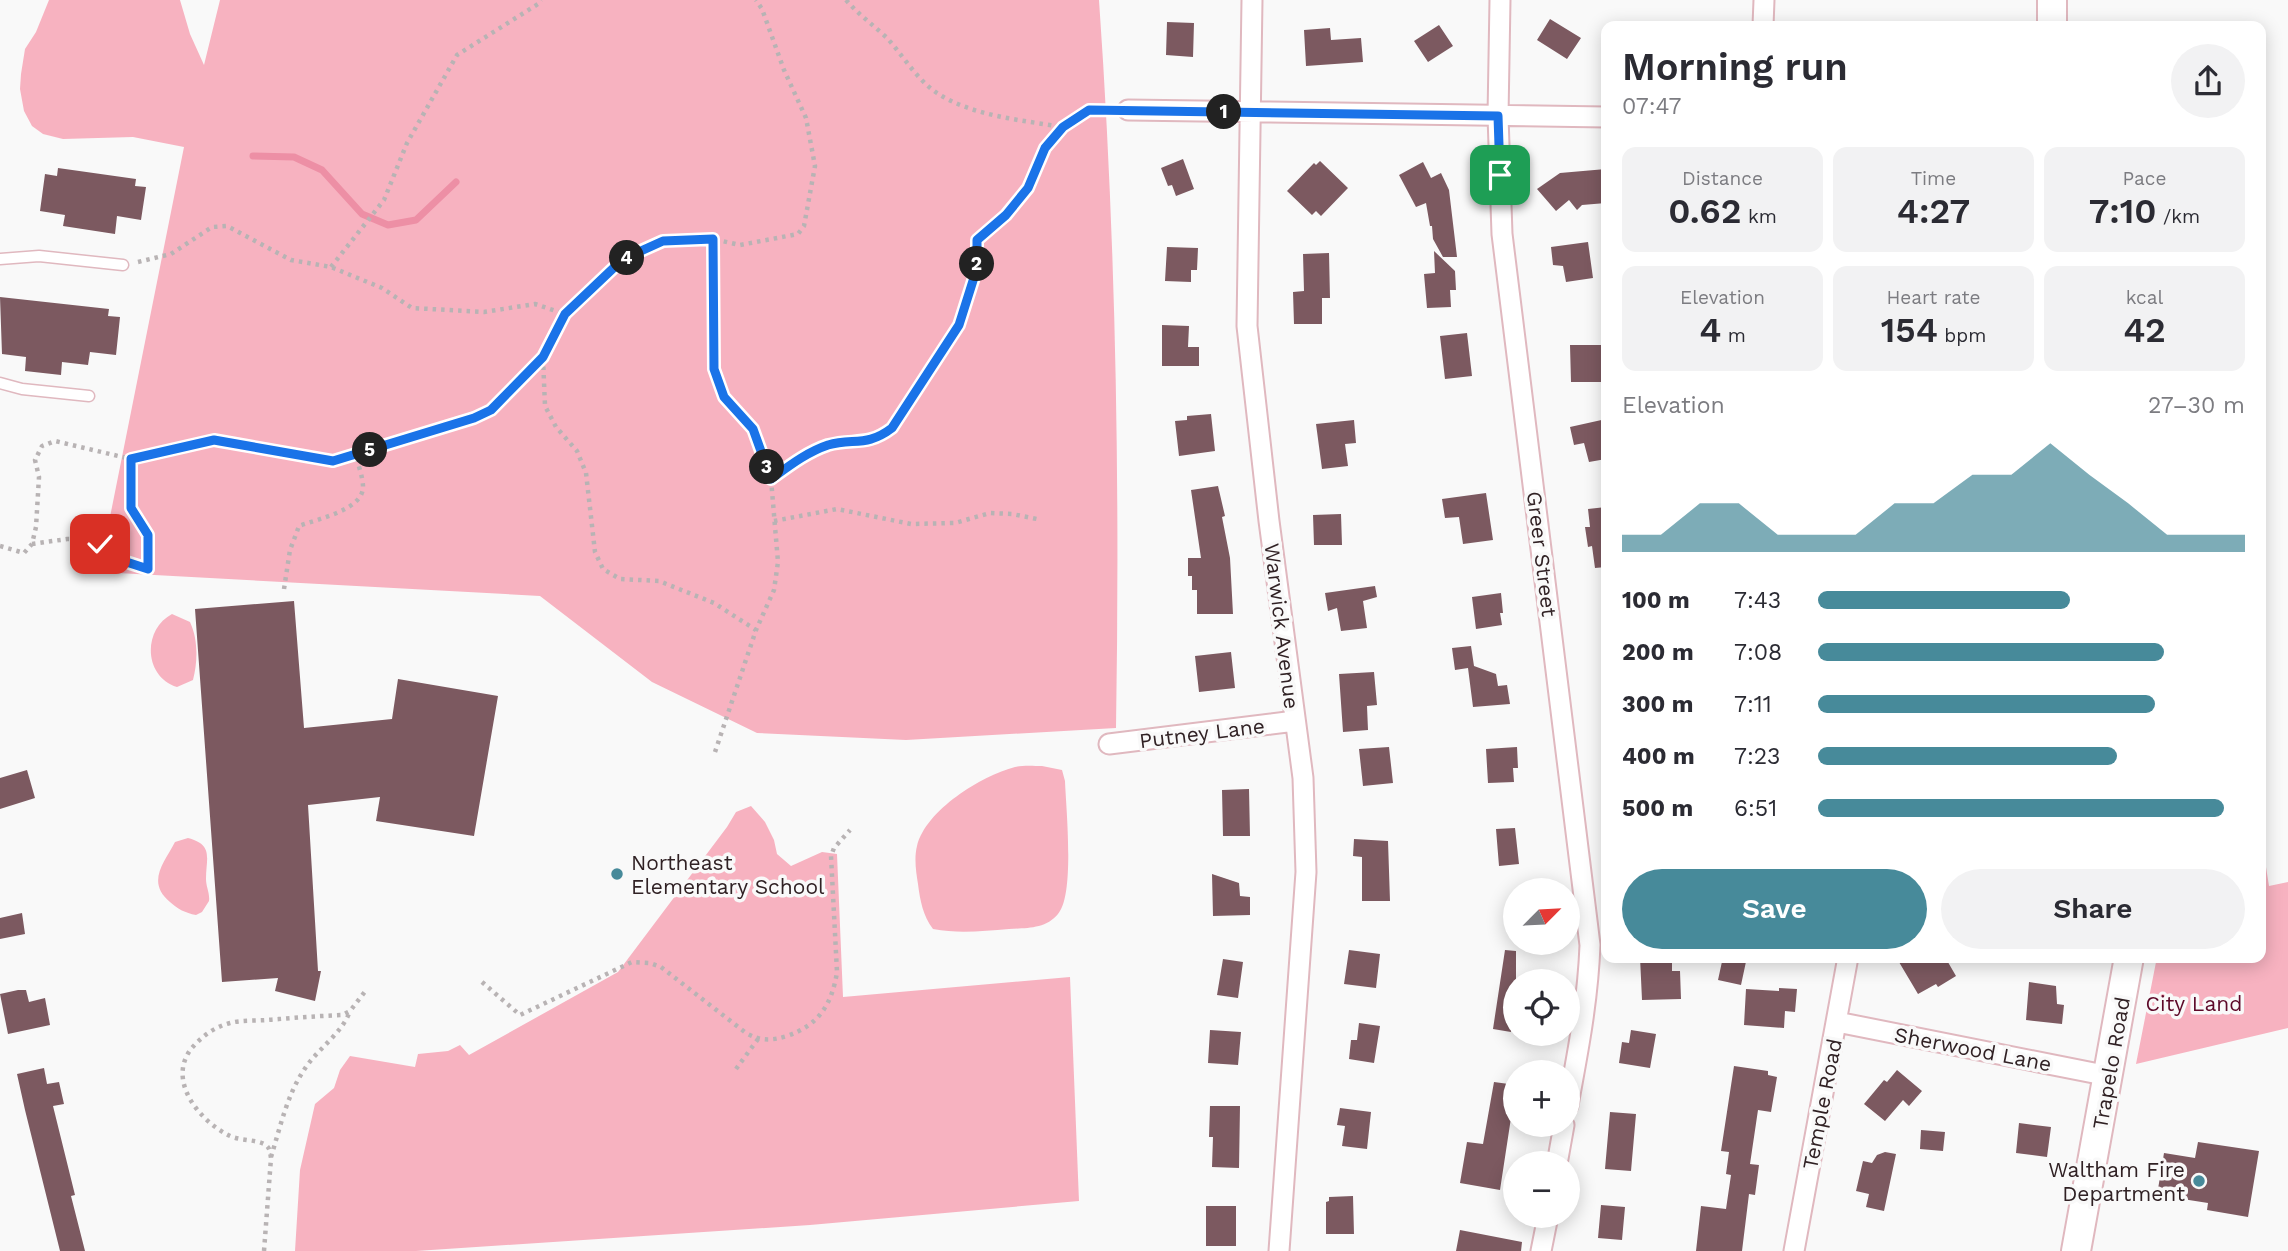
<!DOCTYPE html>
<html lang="en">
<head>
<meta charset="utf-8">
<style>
	:root { --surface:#fff; --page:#f2f2f3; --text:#2b2b33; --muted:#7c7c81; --accent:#478a9a }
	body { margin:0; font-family:"Work Sans",sans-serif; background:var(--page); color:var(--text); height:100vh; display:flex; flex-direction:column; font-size:26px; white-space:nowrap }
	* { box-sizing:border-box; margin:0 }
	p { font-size:23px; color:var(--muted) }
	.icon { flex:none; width:38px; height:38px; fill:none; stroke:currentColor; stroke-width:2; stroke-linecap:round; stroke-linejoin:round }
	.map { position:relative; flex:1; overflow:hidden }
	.drawer { position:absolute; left:1601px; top:21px; width:665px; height:942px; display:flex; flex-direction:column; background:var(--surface); border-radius:14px; box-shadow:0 4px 18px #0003 }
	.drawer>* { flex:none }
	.needle { width:46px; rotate:66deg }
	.fabs { position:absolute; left:1503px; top:878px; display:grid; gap:14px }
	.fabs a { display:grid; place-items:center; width:77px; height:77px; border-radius:50%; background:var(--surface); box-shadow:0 4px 18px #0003; font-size:35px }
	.pin { position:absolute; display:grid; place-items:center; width:60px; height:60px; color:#fff; margin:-30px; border-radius:14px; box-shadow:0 4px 10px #0006 }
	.km { position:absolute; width:35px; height:35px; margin:-18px; border-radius:50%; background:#222; color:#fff; font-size:19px; line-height:35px; text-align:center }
	.round { display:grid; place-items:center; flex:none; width:74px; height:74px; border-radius:37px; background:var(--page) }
	.overview { display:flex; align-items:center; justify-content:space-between; height:119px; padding:0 21px }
	h1 { font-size:38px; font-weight:600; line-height:52px }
	.figures { display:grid; grid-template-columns:repeat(3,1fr); gap:10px; height:119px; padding:7px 21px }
	.figures div { display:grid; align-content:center; border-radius:14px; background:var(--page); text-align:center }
	.figures b { font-size:35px; font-weight:600 }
	.figures small { font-size:19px; font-weight:400 }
	.figures p { font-size:19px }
	.chart { height:196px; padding:14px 21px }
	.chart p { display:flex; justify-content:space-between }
	.chart svg { width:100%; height:126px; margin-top:7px; fill:var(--accent); opacity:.7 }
	.cta { display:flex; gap:14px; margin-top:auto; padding:14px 21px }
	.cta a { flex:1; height:80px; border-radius:42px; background:var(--accent); color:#fff; font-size:28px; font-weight:600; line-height:80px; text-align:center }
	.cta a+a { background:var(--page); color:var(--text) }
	ul { padding:0 21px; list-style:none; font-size:23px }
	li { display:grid; grid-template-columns:112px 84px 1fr; align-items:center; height:52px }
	li i { height:18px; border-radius:9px; background:var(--accent) }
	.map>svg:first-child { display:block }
	.green { fill:#f7b2c0 }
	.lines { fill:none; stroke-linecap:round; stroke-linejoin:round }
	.stream { stroke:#ed8fa5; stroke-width:7 }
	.building { fill:#7c5960 }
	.service-casing { stroke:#e0b8bf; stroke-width:13 }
	.minor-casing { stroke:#e0b8bf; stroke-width:23 }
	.secondary-casing { stroke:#e0b8bf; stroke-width:32 }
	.path { stroke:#b8b3b4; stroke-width:4.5; stroke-dasharray:3.5 5; stroke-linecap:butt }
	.service { stroke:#fff; stroke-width:10 }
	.minor { stroke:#fff; stroke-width:19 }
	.secondary { stroke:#fff; stroke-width:28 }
	.route-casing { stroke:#fff; stroke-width:14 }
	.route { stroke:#1a73e8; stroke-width:9 }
	.poi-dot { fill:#478a9a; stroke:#f9f9f9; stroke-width:2.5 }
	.labels { text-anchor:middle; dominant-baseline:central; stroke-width:7; stroke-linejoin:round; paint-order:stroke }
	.street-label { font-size:21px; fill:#302124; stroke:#f9f9f9 }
	.poi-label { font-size:21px; fill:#302124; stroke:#f9f9f9; text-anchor:start }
	.park-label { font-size:21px; fill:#5d0929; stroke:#f9f9f9 }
</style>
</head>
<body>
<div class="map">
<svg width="2288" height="1251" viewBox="0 0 2288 1251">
	<rect width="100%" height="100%" fill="#f9f9f9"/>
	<path class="green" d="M 49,0 L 180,0 L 190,34 L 204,65 L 220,0 L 1099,0 C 1116,242 1120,485 1116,728 L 906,740 L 757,733 L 652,682 L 540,596 L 99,572 L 184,147 L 133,137 L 63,139 L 43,134 L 32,126 L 24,111 L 20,89 L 21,74 L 25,49 L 36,32 Z
		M 172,614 L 190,622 C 198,639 198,661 193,680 L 177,687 C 144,677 142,630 172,614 Z
		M 1042,766 L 1062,770 L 1065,781 C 1066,808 1075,895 1058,914 C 1046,929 1026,928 1009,929 C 983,931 959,934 933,929 C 923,916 920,900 918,884 C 916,872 914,858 917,846 C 926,810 981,776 1015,767 C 1024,765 1034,766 1042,766 Z
		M 751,806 L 765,822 L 774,840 L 777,854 L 791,866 L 822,852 L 837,854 L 843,997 L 1070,977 L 1079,1201 L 810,1225 L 416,1251 L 295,1251 L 300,1170 L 315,1104 L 334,1088 L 340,1070 L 350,1056 L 415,1067 L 418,1054 L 448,1051 L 460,1045 L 469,1055 L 618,972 L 727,827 L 736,812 Z
		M 188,838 C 214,845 206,858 206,879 C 206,887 210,893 209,901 L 202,912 L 196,915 C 185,913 178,909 170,902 C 146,882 164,863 175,842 Z
		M 2266,867 L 2269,886 L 2288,882 L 2288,1028 L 2136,1064 L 2157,957 L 2261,957 L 2261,868 Z"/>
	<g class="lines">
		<path class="stream" d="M 253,156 L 294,157 L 322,170 L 362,214 L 388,225 L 416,220 L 456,182"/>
	</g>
	<path class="building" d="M 1550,19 L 1581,38 L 1567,59 L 1537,40 Z
		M 1167,22 L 1194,23 L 1193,57 L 1166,55 Z
		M 1439,25 L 1453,46 L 1428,62 L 1414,41 Z
		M 1330,28 L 1331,40 L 1361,38 L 1363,62 L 1306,66 L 1304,30 Z
		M 1183,159 L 1194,189 L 1176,196 L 1172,185 L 1168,186 L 1161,168 Z
		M 1320,161 L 1348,188 L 1321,216 L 1316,211 L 1312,215 L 1287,191 L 1314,163 L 1316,165 Z
		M 1423,162 L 1431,178 L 1441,173 L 1449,190 L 1457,257 L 1443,257 L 1433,239 L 1432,226 L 1430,226 L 1426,203 L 1416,207 L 1399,175 Z
		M 58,168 L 136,179 L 135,186 L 146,187 L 141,220 L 117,216 L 115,234 L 63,226 L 65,215 L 40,211 L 45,174 L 57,176 Z
		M 1606,169 L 1606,203 L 1582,205 L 1577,210 L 1569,200 L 1556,211 L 1537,189 L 1560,173 Z
		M 1588,242 L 1593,278 L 1566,282 L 1563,266 L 1553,265 L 1551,247 Z
		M 1167,247 L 1198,248 L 1197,270 L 1191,270 L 1191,282 L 1165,281 Z
		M 1434,251 L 1455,271 L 1456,290 L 1450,290 L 1451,307 L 1427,308 L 1424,274 L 1435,273 Z
		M 1329,253 L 1330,298 L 1322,298 L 1322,324 L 1294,324 L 1293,292 L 1304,291 L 1303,254 Z
		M 0,297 L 109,309 L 108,316 L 120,317 L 116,355 L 90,352 L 88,365 L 62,362 L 61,375 L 25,371 L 26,357 L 2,354 Z
		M 1162,325 L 1189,326 L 1188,347 L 1199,347 L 1199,366 L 1162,366 Z
		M 1467,333 L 1472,376 L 1445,379 L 1440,336 Z
		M 1570,345 L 1606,345 L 1606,382 L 1571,382 Z
		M 1211,414 L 1215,451 L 1179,456 L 1175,421 L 1187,420 L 1187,416 Z
		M 1606,419 L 1606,459 L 1589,462 L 1584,443 L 1574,445 L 1570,427 Z
		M 1354,420 L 1356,443 L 1345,444 L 1348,466 L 1322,469 L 1316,424 Z
		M 1218,486 L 1225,516 L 1222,517 L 1230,558 L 1233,614 L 1197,614 L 1197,590 L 1192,590 L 1192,576 L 1188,576 L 1188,558 L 1201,558 L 1191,490 Z
		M 1486,493 L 1493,540 L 1463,544 L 1459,517 L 1445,518 L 1442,499 Z
		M 1606,507 L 1606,567 L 1595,568 L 1592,546 L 1588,547 L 1585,527 L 1590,527 L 1588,509 Z
		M 1341,514 L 1342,545 L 1314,545 L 1313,515 Z
		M 1375,586 L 1377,597 L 1363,601 L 1367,628 L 1341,631 L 1337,608 L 1328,611 L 1325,593 Z
		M 1501,593 L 1503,613 L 1500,613 L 1502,625 L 1476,629 L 1472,597 Z
		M 294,601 L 304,728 L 392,719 L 398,679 L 498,696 L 474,836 L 376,821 L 380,797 L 308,805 L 318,971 L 321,971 L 315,1001 L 275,991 L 278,978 L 222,982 L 195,609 Z
		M 1471,646 L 1474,666 L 1496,674 L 1498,686 L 1507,685 L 1510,704 L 1473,707 L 1468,668 L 1455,670 L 1452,648 Z
		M 1231,652 L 1235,688 L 1199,692 L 1195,656 Z
		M 1374,672 L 1377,705 L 1367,706 L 1368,730 L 1343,732 L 1339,674 Z
		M 1389,747 L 1393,783 L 1363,786 L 1359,749 Z
		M 1517,747 L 1518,768 L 1513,768 L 1514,782 L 1488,783 L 1486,749 Z
		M 27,770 L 35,798 L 0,809 L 0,778 Z
		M 1249,789 L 1250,836 L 1223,836 L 1222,790 Z
		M 1515,828 L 1519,864 L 1499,866 L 1496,829 Z
		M 1354,839 L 1388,841 L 1390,901 L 1362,901 L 1362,857 L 1353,856 Z
		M 1212,874 L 1239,883 L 1240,896 L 1250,897 L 1250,915 L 1213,916 Z
		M 22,913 L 25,934 L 0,939 L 0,918 Z
		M 1349,950 L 1380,954 L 1376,988 L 1344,984 Z
		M 1505,950 L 1516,951 L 1516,1026 L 1511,1026 L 1511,1032 L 1493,1029 Z
		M 1640,957 L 1672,957 L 1672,971 L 1680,971 L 1681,999 L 1642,1000 Z
		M 1723,957 L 1747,957 L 1741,985 L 1718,980 Z
		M 1896,957 L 1945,957 L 1956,976 L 1938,987 L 1936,984 L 1918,994 Z
		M 1223,959 L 1243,962 L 1238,998 L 1217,995 Z
		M 2029,982 L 2056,986 L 2057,1004 L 2064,1005 L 2062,1024 L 2026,1020 Z
		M 1779,988 L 1797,989 L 1795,1012 L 1785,1011 L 1784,1028 L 1744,1025 L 1746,989 L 1779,991 Z
		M 18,990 L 26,990 L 29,1002 L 45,998 L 50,1025 L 8,1034 L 0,994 Z
		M 1359,1023 L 1380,1026 L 1374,1063 L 1349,1059 L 1351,1040 L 1357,1040 Z
		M 1210,1030 L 1241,1032 L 1238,1065 L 1208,1063 Z
		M 1631,1030 L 1656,1034 L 1650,1068 L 1619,1063 L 1622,1042 L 1629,1043 Z
		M 1734,1066 L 1768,1071 L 1768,1075 L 1777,1077 L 1771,1112 L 1758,1110 L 1750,1164 L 1759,1165 L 1755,1195 L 1749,1194 L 1742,1251 L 1696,1251 L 1701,1206 L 1726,1209 L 1731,1175 L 1726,1174 L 1729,1152 L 1721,1151 Z
		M 44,1068 L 47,1084 L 59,1082 L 64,1104 L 53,1106 L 75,1195 L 71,1196 L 85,1251 L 60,1251 L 25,1110 L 17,1074 Z
		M 1897,1070 L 1922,1091 L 1909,1106 L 1903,1100 L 1885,1121 L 1864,1104 L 1884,1080 L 1887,1082 Z
		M 1494,1082 L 1516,1085 L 1500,1190 L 1460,1183 L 1467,1142 L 1483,1144 Z
		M 1210,1106 L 1240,1106 L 1239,1168 L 1212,1167 L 1213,1137 L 1209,1137 Z
		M 1340,1108 L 1371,1112 L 1367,1149 L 1342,1146 L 1345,1126 L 1337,1125 Z
		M 1610,1112 L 1636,1114 L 1631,1171 L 1605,1169 Z
		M 2019,1123 L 2051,1127 L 2047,1157 L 2016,1153 Z
		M 1921,1130 L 1945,1132 L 1943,1151 L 1920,1149 Z
		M 2198,1142 L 2259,1151 L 2248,1217 L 2207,1210 L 2208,1203 L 2157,1195 L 2164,1153 L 2195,1158 Z
		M 1885,1152 L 1896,1154 L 1884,1211 L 1866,1207 L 1869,1194 L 1856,1191 L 1863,1161 L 1872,1163 L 1877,1155 Z
		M 1353,1196 L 1354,1234 L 1326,1234 L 1326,1202 L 1329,1201 L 1329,1197 Z
		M 1601,1205 L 1625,1207 L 1622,1240 L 1598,1238 Z
		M 1206,1206 L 1236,1206 L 1236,1246 L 1206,1246 Z
		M 1460,1230 L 1522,1242 L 1521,1251 L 1456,1251 Z"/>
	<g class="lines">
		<g class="service-casing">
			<path id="service" d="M 0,259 L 39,256 L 123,265
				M 0,383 L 22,389 L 89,396"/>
		</g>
		<g class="minor-casing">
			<path id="minor" d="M 1252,0 L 1247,326 L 1269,521 L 1303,778 L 1306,872 L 1279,1251
				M 1500,0 L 1498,116 L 1502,234 L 1590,945 C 1588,999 1578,1052 1568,1105
				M 1763,26 L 1764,0
				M 1128,110 L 1606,117
				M 1109,744 L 1295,721
				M 1837,1022 L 2109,1076
				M 1557,1164 L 1564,1125
				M 1541,1251 L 1548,1216
				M 1794,1251 L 1848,957"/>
		</g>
		<g class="secondary-casing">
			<path id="secondary" d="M 2052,26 L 2052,0
				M 2076,1251 L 2129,957"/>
		</g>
		<path class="path" d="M 846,0 C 858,14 872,24 886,37 C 903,55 916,79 937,93 C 972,116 1021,120 1062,127
			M 713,239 L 714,369 L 724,397 L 753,429 L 771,479
			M 138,262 L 171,254 L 212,227 L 227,226 L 291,260 L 331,267 L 382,288 L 412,308 L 484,312 L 535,304 L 565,314
			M 331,267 L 384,200 L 407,143 L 457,55 L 538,4 L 541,0
			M 543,358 L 545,406 L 556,427 L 577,451 L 586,473 L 595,552 L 603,569 L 620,579 L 659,581 L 714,603 L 756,630
			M 131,459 L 131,508 L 148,535 L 148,575
			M 774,521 L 837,509 L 911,524 L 955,523 L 990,513 L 1012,514 L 1037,519
			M 32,544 L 67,539 L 93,540 L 100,544 L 108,556 L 148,569
			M 0,546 L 24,553 L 32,544 L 36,527 L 39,477 L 35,460 L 42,446 L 55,441 L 131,459 L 214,440 L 333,462 L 474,418 L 491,409 L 543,357 L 565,314 L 623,259 L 663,241 L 713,239 L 740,245 L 798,234 L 804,226 L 815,166 L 806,118 L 784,70 L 762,9 L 756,0
			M 284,589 L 290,550 L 299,526 C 317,519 363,510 363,487 C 363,477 358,464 355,454
			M 715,752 L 756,630 L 774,590 L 778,562 L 771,479 C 789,466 806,452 828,445 C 854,438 867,447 892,428 L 959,325 L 977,268 L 977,240 L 1006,215 L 1028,188 L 1045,147 L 1063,127 L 1089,110 L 1110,110
			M 482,982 L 520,1015 L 632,962 L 650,963 L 661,967 L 746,1033 C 760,1041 771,1041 787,1036 C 819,1025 832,1004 837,972 L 831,856 L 834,848 L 850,830
			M 736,1069 L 758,1039
			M 271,1157 C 280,1128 287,1095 304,1070 C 317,1049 342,1034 350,1011
			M 264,1251 L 271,1158 C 270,1152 270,1147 264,1144 C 254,1139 239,1141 228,1135 C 199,1120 167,1081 191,1049 C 201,1037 214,1027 230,1023 C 241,1020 255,1021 267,1020 C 292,1018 317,1016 342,1015 L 350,1011 L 367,989"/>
		<use href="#service" class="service"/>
		<use href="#minor" class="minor"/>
		<use href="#secondary" class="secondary"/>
	</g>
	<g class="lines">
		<g class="route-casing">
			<path id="route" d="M 100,544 L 108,556 L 148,569 L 148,535 L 131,508 L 131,459 L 214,440 L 333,461 L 474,418 L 491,410 L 543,357 L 565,314 L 623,259 L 663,241 L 713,239 L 714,369 L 724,397 L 753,429 L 771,479 C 789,466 807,452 828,445 C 854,438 867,447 892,428 L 959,325 L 977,268 L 977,240 L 1006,215 L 1028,188 L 1045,148 L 1063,127 L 1089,110 L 1498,116 L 1500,175"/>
		</g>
		<use href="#route" class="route"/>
	</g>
	<g class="poi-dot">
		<circle cx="617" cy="874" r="7"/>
		<circle cx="2199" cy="1181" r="7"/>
	</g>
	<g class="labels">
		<g class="street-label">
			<text transform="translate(1542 554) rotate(83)">Greer Street</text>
			<text transform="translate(1282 626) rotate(83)">Warwick Avenue</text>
			<text transform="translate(1202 733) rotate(-7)">Putney Lane</text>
			<text transform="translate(1973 1049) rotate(11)">Sherwood Lane</text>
			<text transform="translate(2111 1063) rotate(-80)">Trapelo Road</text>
			<text transform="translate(1822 1104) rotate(-79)">Temple Road</text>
		</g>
		<g class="poi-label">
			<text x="631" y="862">Northeast<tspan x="631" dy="24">Elementary School</tspan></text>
			<text x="2185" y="1169" text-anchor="end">Waltham Fire<tspan x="2185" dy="24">Department</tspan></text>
		</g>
		<g class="park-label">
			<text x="2194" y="1003">City Land</text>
		</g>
	</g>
</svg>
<div class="fabs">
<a><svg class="needle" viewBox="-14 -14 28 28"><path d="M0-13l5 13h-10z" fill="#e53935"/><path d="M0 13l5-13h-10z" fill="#7c7c81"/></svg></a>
<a><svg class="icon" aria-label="locate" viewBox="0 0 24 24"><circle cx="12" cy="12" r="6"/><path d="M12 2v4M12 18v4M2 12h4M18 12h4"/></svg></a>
<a>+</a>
<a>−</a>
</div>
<div class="pin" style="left:1500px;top:175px;background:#1e9e55"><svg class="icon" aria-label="arrive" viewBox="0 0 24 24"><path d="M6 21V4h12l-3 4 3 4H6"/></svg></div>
<div class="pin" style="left:100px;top:544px;background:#d93025"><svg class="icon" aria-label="check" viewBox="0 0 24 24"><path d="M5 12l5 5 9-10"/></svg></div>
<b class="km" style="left:1224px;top:112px">1</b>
<b class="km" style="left:977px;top:264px">2</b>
<b class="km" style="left:767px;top:467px">3</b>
<b class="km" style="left:627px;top:258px">4</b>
<b class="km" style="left:370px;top:450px">5</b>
<section class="drawer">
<div class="overview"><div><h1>Morning run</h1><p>07:47</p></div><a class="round"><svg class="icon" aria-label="share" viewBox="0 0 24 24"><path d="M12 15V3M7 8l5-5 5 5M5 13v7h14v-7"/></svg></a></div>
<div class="figures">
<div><p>Distance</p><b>0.62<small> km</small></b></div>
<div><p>Time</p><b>4:27</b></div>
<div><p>Pace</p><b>7:10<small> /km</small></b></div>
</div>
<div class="figures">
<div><p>Elevation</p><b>4<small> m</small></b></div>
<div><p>Heart rate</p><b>154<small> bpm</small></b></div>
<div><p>kcal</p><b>42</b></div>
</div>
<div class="chart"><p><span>Elevation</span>27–30 m</p>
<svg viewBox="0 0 160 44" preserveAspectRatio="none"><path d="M0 44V38L10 38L20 27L30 27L40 38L50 38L60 38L70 27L80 27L90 17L100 17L110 6L120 17L130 27L140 38L150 38L160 38V44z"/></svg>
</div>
<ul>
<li><b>100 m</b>7:43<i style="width:59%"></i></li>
<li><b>200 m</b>7:08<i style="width:81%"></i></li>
<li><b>300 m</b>7:11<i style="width:79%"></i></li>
<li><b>400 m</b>7:23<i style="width:70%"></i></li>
<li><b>500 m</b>6:51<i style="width:95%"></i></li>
</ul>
<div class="cta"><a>Save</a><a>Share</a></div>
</section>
</div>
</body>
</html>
